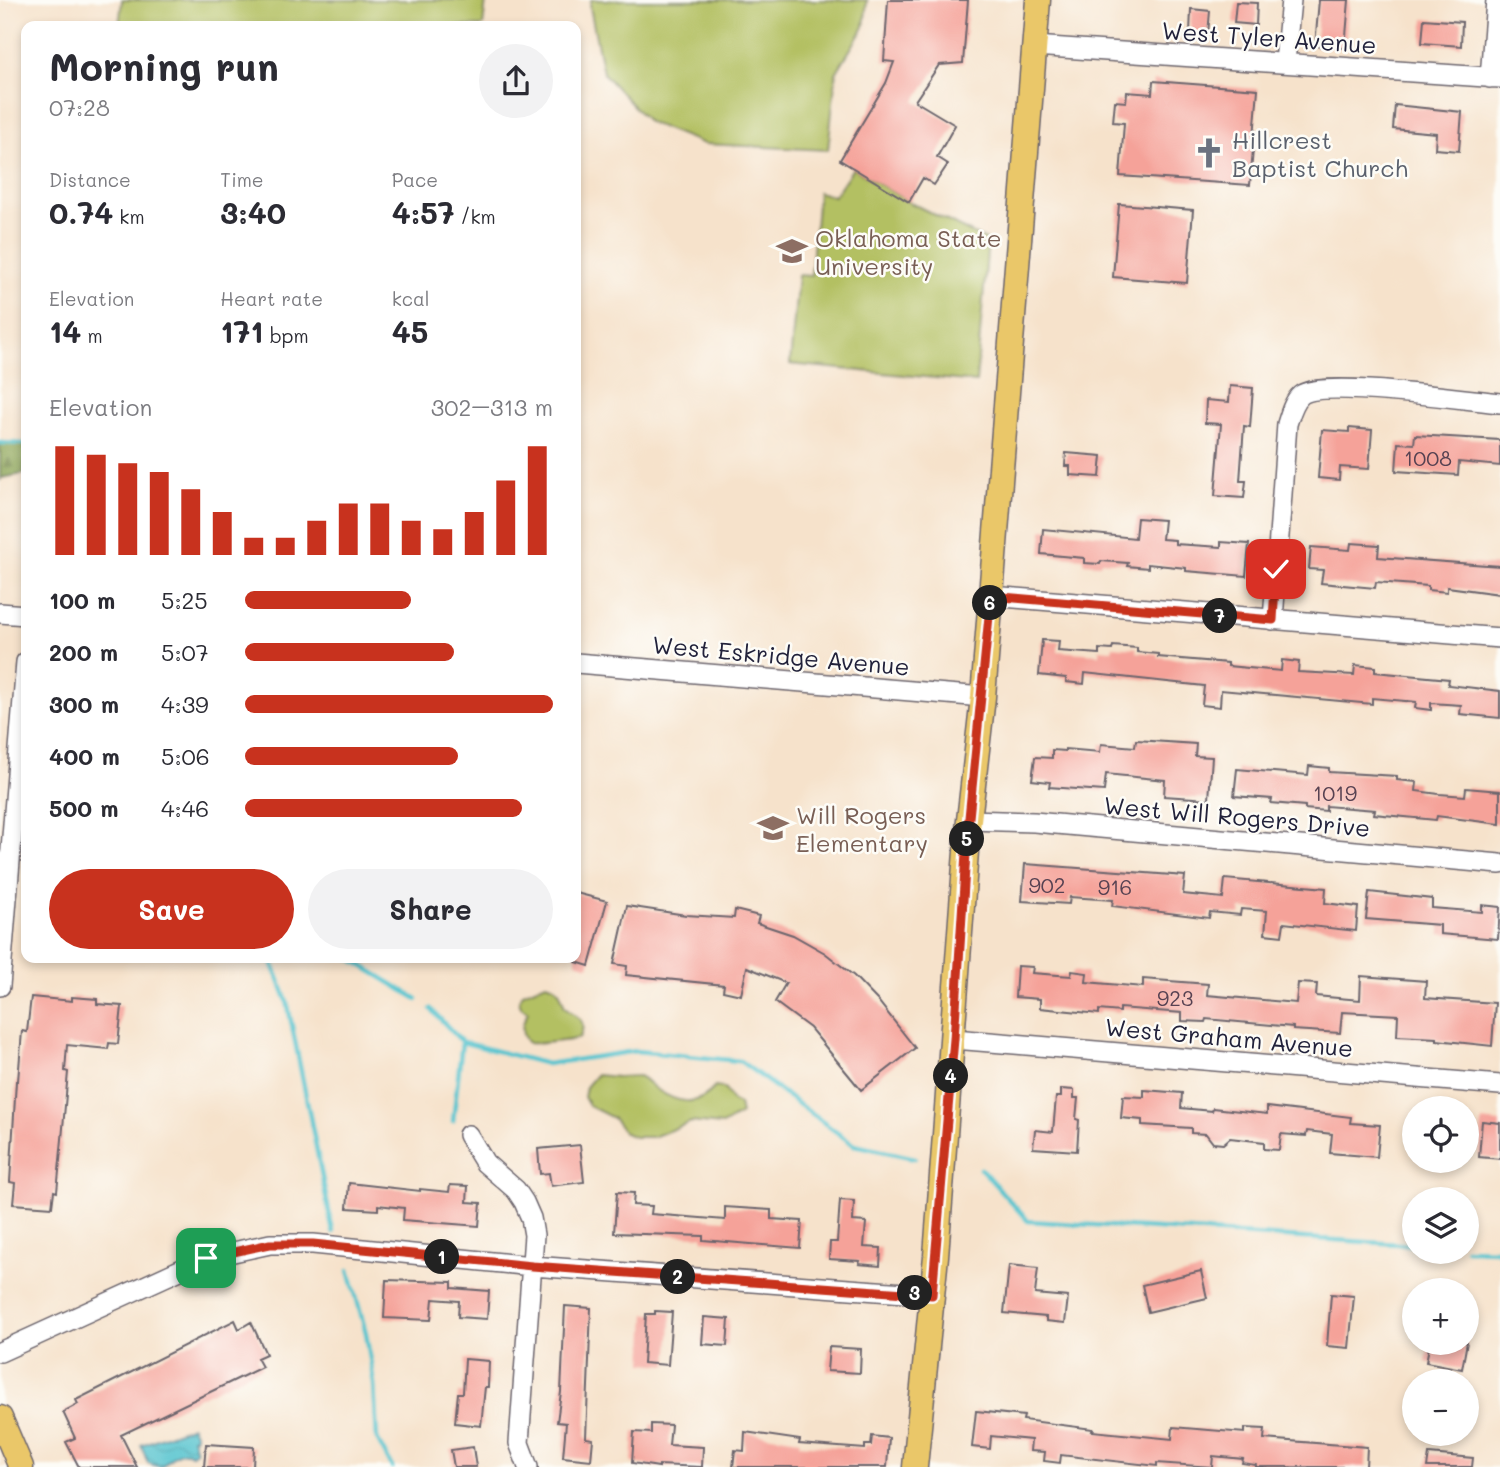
<!DOCTYPE html>
<html lang="en">
<head>
<meta charset="utf-8">
<style>
	:root { --surface:#fff; --page:#f2f2f3; --text:#2b2b33; --muted:#7c7c81; --accent:#c8321e }
	body { margin:0; font-family:Mali,sans-serif; background:var(--page); color:var(--text); height:100vh; display:flex; flex-direction:column; font-size:26px; white-space:nowrap }
	* { box-sizing:border-box; margin:0 }
	p { font-size:23px; color:var(--muted) }
	.icon { flex:none; width:38px; height:38px; fill:none; stroke:currentColor; stroke-width:2; stroke-linecap:round; stroke-linejoin:round }
	.map { position:relative; flex:1; overflow:hidden }
	.panel { position:absolute; left:21px; top:21px; width:560px; height:942px; display:flex; flex-direction:column; background:var(--surface); border-radius:14px; box-shadow:0 4px 10px #0003 }
	.panel>* { flex:none }
	.buttons { position:absolute; left:1402px; top:1096px; display:grid; gap:14px }
	.buttons a { display:grid; place-items:center; width:77px; height:77px; border-radius:50%; background:var(--surface); box-shadow:0 4px 10px #0003; font-size:35px }
	.pin { position:absolute; display:grid; place-items:center; width:60px; height:60px; color:#fff; margin:-30px; border-radius:14px; box-shadow:0 4px 10px #0006 }
	.km { position:absolute; width:35px; height:35px; margin:-18px; border-radius:50%; background:#222; color:#fff; font-size:19px; line-height:35px; text-align:center }
	.round { display:grid; place-items:center; flex:none; width:74px; height:74px; border-radius:37px; background:var(--page) }
	.overview { display:flex; align-items:center; justify-content:space-between; height:119px; padding:0 28px }
	h1 { font-size:38px; font-weight:800; line-height:52px }
	.figures { display:grid; grid-template-columns:repeat(3,1fr); gap:10px; height:119px; padding:7px 28px }
	.figures div { display:grid; align-content:center }
	.figures b { font-size:30px; font-weight:800 }
	.figures small { font-size:19px; font-weight:400 }
	.figures p { font-size:19px }
	.chart { height:196px; padding:14px 28px }
	.chart p { display:flex; justify-content:space-between }
	.chart svg { width:100%; height:126px; margin-top:7px; stroke:var(--accent); stroke-width:6 }
	.cta { display:flex; gap:14px; margin-top:auto; padding:14px 28px }
	.cta a { flex:1; height:80px; border-radius:42px; background:var(--accent); color:#fff; font-size:28px; font-weight:800; line-height:80px; text-align:center }
	.cta a+a { background:var(--page); color:var(--text) }
	ul { padding:0 28px; list-style:none; font-size:23px }
	li { display:grid; grid-template-columns:112px 84px 1fr; align-items:center; height:52px }
	li i { height:18px; border-radius:9px; background:var(--accent) }
	.map>svg:first-child { display:block }
	.forest { fill:url(#forest-firs); stroke:#58644a; stroke-width:2 }
	.park { fill:#b3c062; stroke:#6a714e; stroke-width:2 }
	.water { fill:url(#water-waves); stroke:#3c7385; stroke-width:2 }
	.lines { fill:none; stroke-linecap:round; stroke-linejoin:round }
	.stream { stroke:#57c4cf; stroke-width:4.5 }
	.building { fill:#f5a299 }
	.minor-casing { stroke:#6c656d; stroke-width:22 }
	.major-casing { stroke:#6c656d; stroke-width:27 }
	.minor { stroke:#fff; stroke-width:19 }
	.major { stroke:#eac769; stroke-width:24 }
	.route-casing { stroke:#fff; stroke-width:14 }
	.route { stroke:#c8321e; stroke-width:9 }
	.labels { text-anchor:middle; dominant-baseline:central; stroke-width:5; stroke-linejoin:round; paint-order:stroke }
	.number-label { font-size:21px; fill:#574252 }
	.street-label { font-size:24px; fill:#22223b; stroke:#fdfcf7 }
	.worship-label { font-size:24px; fill:#5b616d; stroke:#fdfcf7; text-anchor:start }
	.education-label { font-size:24px; fill:#785e54; stroke:#fdfcf7; text-anchor:start }
</style>
</head>
<body>
<div class="map">
<svg width="1500" height="1467" viewBox="0 0 1500 1467">
	<defs>
		<pattern id="forest-firs" width="22" height="20" patternUnits="userSpaceOnUse" patternTransform="scale(1.75)"><rect width="22" height="20" fill="#8ea658"/><path d="M5 1l3.5 6h-7zM16 11l3.5 6h-7z" fill="#74874a"/></pattern>
		<pattern id="water-waves" width="16" height="10" patternUnits="userSpaceOnUse" patternTransform="scale(1.75)"><rect width="16" height="10" fill="#57c4cf"/><path d="M0 5q4-4 8 0t8 0" fill="none" stroke="#4ba8b3"/></pattern>
	</defs>
	<rect width="100%" height="100%" fill="#fdfcf7"/>
	<filter id="ink" filterUnits="userSpaceOnUse"><feTurbulence type="fractalNoise" baseFrequency=".0143" numOctaves="2"/><feDisplacementMap in="SourceGraphic" scale="14" xChannelSelector="R" yChannelSelector="G"/><feConvolveMatrix kernelMatrix="1 2 1 2 8 2 1 2 1" color-interpolation-filters="sRGB"/></filter>
	<filter id="wash" filterUnits="userSpaceOnUse"><feTurbulence type="fractalNoise" baseFrequency=".00686" numOctaves="4" result="noise"/><feDisplacementMap in="SourceGraphic" scale="28" xChannelSelector="R" yChannelSelector="G"/><feGaussianBlur stdDeviation="1.57" result="paint"/><feColorMatrix in="noise" values="0 0 0 0 0 0 0 0 0 0 0 0 0 0 0 0 0 1.4 0 .05"/><feComposite in="paint" operator="in"/></filter>
	<g filter="url(#wash)">
		<rect width="100%" height="100%" fill="#f6e2cb"/>
		<path class="forest" d="M 0,443 L 22,443 L 26,447 L 24,474 L 1,478 L 0,481 Z"/>
		<path class="park" d="M 122,0 L 486,0 L 483,26 L 119,26 Z
			M 591,0 L 867,0 L 864,27 L 836,73 L 828,150 L 704,144 L 648,122 L 603,73 L 590,7 Z
			M 853,168 L 909,202 L 988,241 L 976,382 L 790,364 L 798,275 L 811,276 L 818,192 L 834,196 Z
			M 546,983 C 561,986 560,995 565,1007 C 577,1017 589,1020 579,1038 C 570,1041 538,1044 528,1043 C 519,1032 522,1023 528,1012 L 521,1007 L 519,1000 L 523,993 Z
			M 596,1075 L 618,1077 L 639,1076 C 646,1079 650,1085 656,1089 C 677,1103 697,1108 715,1087 L 724,1088 L 732,1101 L 739,1104 L 741,1114 L 722,1125 L 691,1122 L 653,1137 L 634,1137 L 625,1133 L 613,1118 L 589,1106 L 584,1097 L 586,1087 Z"/>
		<path class="water" d="M 192,1426 L 196,1436 L 192,1438 L 196,1451 L 192,1454 C 177,1446 171,1461 160,1467 L 148,1463 L 141,1445 Z"/>
		<g class="lines">
			<path class="stream" d="M 0,443 L 26,444
				M 270,957 L 287,1001 L 333,1232
				M 348,957 L 417,999
				M 431,1009 L 462,1042 L 453,1121
				M 462,1042 L 547,1064 L 636,1051 L 740,1061 L 854,1145 L 915,1158
				M 981,1169 L 1028,1221 L 1414,1245
				M 1466,1249 L 1497,1250 L 1500,1254
				M 349,1270 L 366,1333 L 374,1384 L 377,1439 L 392,1467"/>
		</g>
		<g id="blocks">
			<path class="building" d="M 888,0 L 968,0 L 963,63 L 939,65 L 915,101 L 955,125 L 937,157 L 948,164 L 934,185 L 923,178 L 909,202 L 840,160 L 886,83 L 894,62 L 884,61 Z
				M 1319,0 L 1349,0 L 1345,48 L 1315,46 Z
				M 1236,2 L 1257,3 L 1256,25 L 1234,23 Z
				M 1191,9 L 1210,11 L 1208,34 L 1190,33 Z
				M 1424,19 L 1462,22 L 1461,46 L 1422,43 Z
				M 1153,81 L 1258,89 L 1250,185 L 1120,176 L 1124,123 L 1113,122 L 1115,101 L 1126,102 L 1127,92 L 1152,94 Z
				M 1395,105 L 1462,112 L 1459,151 L 1435,149 L 1436,133 L 1393,129 Z
				M 1119,204 L 1193,210 L 1187,283 L 1113,277 Z
				M 1230,386 L 1253,388 L 1250,427 L 1244,426 L 1240,481 L 1246,481 L 1244,498 L 1215,496 L 1221,424 L 1205,423 L 1206,400 L 1229,402 Z
				M 1349,428 L 1372,430 L 1369,469 L 1340,467 L 1339,480 L 1318,478 L 1322,430 L 1349,432 Z
				M 1415,435 L 1500,440 L 1500,466 L 1459,462 L 1458,475 L 1396,471 L 1398,443 L 1414,444 Z
				M 1066,453 L 1102,456 L 1100,477 L 1070,475 L 1070,466 L 1065,466 Z
				M 1137,518 L 1164,520 L 1162,539 L 1175,540 L 1175,544 L 1221,547 L 1221,542 L 1249,544 L 1246,576 L 1186,571 L 1186,568 L 1148,564 L 1148,568 L 1127,566 L 1128,563 L 1101,561 L 1100,564 L 1084,563 L 1084,558 L 1041,554 L 1043,529 L 1135,538 Z
				M 1351,543 L 1379,545 L 1378,557 L 1500,566 L 1500,594 L 1447,587 L 1447,592 L 1428,590 L 1428,586 L 1376,582 L 1375,588 L 1321,583 L 1323,570 L 1309,569 L 1311,547 L 1350,550 Z
				M 1042,640 L 1059,641 L 1058,651 L 1099,654 L 1099,649 L 1112,650 L 1113,646 L 1137,648 L 1137,652 L 1158,654 L 1158,657 L 1228,663 L 1228,666 L 1281,671 L 1282,660 L 1299,662 L 1298,672 L 1354,675 L 1355,665 L 1375,667 L 1375,672 L 1449,679 L 1448,685 L 1500,691 L 1500,718 L 1460,714 L 1461,705 L 1431,703 L 1431,710 L 1415,708 L 1416,702 L 1372,698 L 1372,704 L 1221,690 L 1220,707 L 1202,705 L 1204,686 L 1085,673 L 1084,684 L 1066,682 L 1066,678 L 1039,675 Z
				M 1136,740 L 1196,744 L 1195,756 L 1212,757 L 1209,799 L 1164,796 L 1165,780 L 1106,774 L 1104,791 L 1049,787 L 1050,782 L 1032,780 L 1035,757 L 1052,758 L 1052,750 L 1065,751 L 1065,749 L 1100,752 L 1101,744 L 1135,747 Z
				M 1309,766 L 1329,768 L 1329,772 L 1397,776 L 1397,780 L 1417,782 L 1416,791 L 1439,794 L 1465,796 L 1466,788 L 1500,791 L 1500,824 L 1437,816 L 1436,820 L 1374,814 L 1375,810 L 1326,806 L 1326,811 L 1305,809 L 1305,806 L 1271,803 L 1272,799 L 1234,796 L 1237,769 L 1308,775 Z
				M 1025,864 L 1185,876 L 1183,894 L 1223,898 L 1225,879 L 1326,888 L 1325,903 L 1358,907 L 1356,931 L 1284,923 L 1282,936 L 1265,934 L 1267,911 L 1241,909 L 1240,915 L 1210,912 L 1209,918 L 1112,906 L 1113,900 L 1070,897 L 1069,904 L 1022,901 Z
				M 1369,892 L 1432,899 L 1432,908 L 1482,912 L 1482,905 L 1500,907 L 1498,939 L 1440,934 L 1440,925 L 1366,919 Z
				M 576,893 L 607,901 L 589,966 L 576,962 Z
				M 627,906 L 686,915 L 734,918 L 735,910 L 759,916 L 757,923 L 793,935 L 825,953 L 854,976 L 879,1002 L 915,1048 L 861,1090 L 810,1028 L 775,1002 L 786,983 L 747,967 L 741,995 L 723,991 L 724,985 L 626,975 L 627,966 L 614,964 Z
				M 1017,966 L 1033,967 L 1032,973 L 1071,976 L 1072,971 L 1087,973 L 1086,982 L 1143,987 L 1143,979 L 1208,984 L 1207,995 L 1296,1003 L 1298,983 L 1317,984 L 1316,996 L 1360,1000 L 1361,976 L 1426,981 L 1425,998 L 1495,1003 L 1492,1046 L 1437,1040 L 1437,1038 L 1397,1036 L 1398,1015 L 1342,1012 L 1340,1033 L 1293,1030 L 1293,1027 L 1206,1019 L 1205,1022 L 1182,1021 L 1182,1013 L 1120,1008 L 1120,1012 L 1099,1010 L 1099,1014 L 1040,1008 L 1040,999 L 1015,997 Z
				M 31,997 L 72,1001 L 72,997 L 97,999 L 97,1004 L 122,1006 L 118,1044 L 109,1043 L 108,1049 L 67,1045 L 65,1071 L 68,1072 L 62,1139 L 57,1192 L 54,1191 L 52,1207 L 13,1204 L 15,1183 L 10,1182 L 16,1081 L 18,1081 L 22,1031 L 27,1032 Z
				M 1061,1089 L 1074,1090 L 1074,1098 L 1078,1098 L 1076,1119 L 1079,1120 L 1077,1151 L 1033,1148 L 1035,1130 L 1053,1132 L 1056,1097 L 1061,1097 Z
				M 1144,1090 L 1182,1093 L 1181,1108 L 1212,1111 L 1213,1108 L 1267,1114 L 1267,1107 L 1351,1117 L 1350,1123 L 1380,1125 L 1377,1157 L 1330,1153 L 1332,1134 L 1307,1131 L 1306,1136 L 1281,1134 L 1279,1150 L 1264,1149 L 1264,1142 L 1230,1138 L 1223,1144 L 1213,1143 L 1206,1134 L 1191,1133 L 1191,1128 L 1142,1125 L 1142,1120 L 1121,1118 L 1123,1096 L 1144,1097 Z
				M 1482,1121 L 1500,1123 L 1500,1159 L 1479,1157 Z
				M 580,1145 L 584,1182 L 551,1186 L 549,1173 L 540,1174 L 538,1149 Z
				M 349,1183 L 420,1191 L 420,1189 L 449,1192 L 450,1185 L 468,1186 L 467,1202 L 481,1203 L 479,1226 L 403,1220 L 404,1208 L 378,1205 L 378,1210 L 347,1208 Z
				M 617,1192 L 634,1193 L 633,1205 L 652,1206 L 651,1214 L 725,1220 L 725,1207 L 771,1210 L 771,1219 L 802,1221 L 800,1248 L 703,1240 L 703,1236 L 614,1233 Z
				M 840,1200 L 854,1201 L 853,1221 L 866,1222 L 864,1247 L 881,1248 L 880,1266 L 859,1264 L 860,1261 L 829,1259 L 830,1242 L 837,1242 Z
				M 1009,1265 L 1038,1268 L 1035,1294 L 1068,1297 L 1065,1323 L 1046,1321 L 1046,1317 L 1004,1313 Z
				M 1201,1271 L 1207,1298 L 1148,1312 L 1142,1285 Z
				M 386,1280 L 452,1282 L 452,1288 L 489,1291 L 487,1319 L 458,1317 L 459,1301 L 433,1299 L 431,1320 L 384,1318 Z
				M 1331,1294 L 1354,1296 L 1349,1348 L 1327,1346 Z
				M 565,1306 L 591,1308 L 586,1438 L 593,1439 L 591,1460 L 563,1457 L 566,1423 L 557,1422 L 561,1392 Z
				M 655,1311 L 672,1312 L 668,1365 L 643,1363 L 646,1314 L 655,1314 Z
				M 704,1317 L 729,1319 L 727,1346 L 702,1344 Z
				M 235,1320 L 239,1329 L 251,1322 L 266,1354 L 257,1358 L 262,1367 L 121,1435 L 137,1467 L 79,1467 L 66,1442 L 75,1438 L 63,1412 L 78,1404 L 76,1400 Z
				M 1430,1342 L 1467,1342 L 1462,1369 L 1426,1362 Z
				M 829,1347 L 861,1349 L 860,1373 L 827,1371 Z
				M 465,1359 L 489,1361 L 488,1387 L 485,1387 L 481,1426 L 455,1423 L 458,1393 L 463,1393 Z
				M 976,1411 L 1024,1416 L 1023,1420 L 1093,1429 L 1092,1431 L 1172,1439 L 1173,1427 L 1245,1433 L 1245,1428 L 1265,1429 L 1264,1439 L 1367,1447 L 1366,1467 L 1256,1467 L 1256,1465 L 1242,1463 L 1243,1459 L 1213,1456 L 1212,1467 L 1157,1463 L 1157,1466 L 1061,1455 L 1060,1463 L 1044,1461 L 1045,1452 L 1030,1451 L 1031,1440 L 991,1436 L 990,1449 L 972,1447 Z
				M 651,1424 L 671,1425 L 669,1445 L 703,1447 L 702,1467 L 659,1465 L 659,1467 L 632,1463 L 634,1432 L 651,1433 Z
				M 745,1432 L 800,1440 L 799,1444 L 865,1449 L 865,1445 L 871,1445 L 872,1436 L 889,1438 L 887,1467 L 733,1467 L 735,1450 L 744,1451 Z
				M 206,1444 L 254,1447 L 253,1467 L 204,1467 Z
				M 473,1447 L 476,1467 L 454,1467 L 451,1450 Z
				M 1429,1454 L 1473,1458 L 1472,1467 L 1427,1467 Z"/>
		</g>
	</g>
	<g filter="url(#ink)">
		<use href="#blocks" fill-opacity="0" stroke="#6c656d" stroke-width="2"/>
		<g class="lines">
			<g class="minor-casing">
				<path id="minor" d="M 1034,46 L 1500,78
					M 1285,62 L 1291,0
					M 1490,78 L 1496,0
					M 991,596 L 1500,638
					M 0,613 L 26,615
					M 1273,620 L 1287,424 C 1290,415 1293,402 1301,395 C 1321,379 1467,400 1500,403
					M 576,663 L 983,697
					M 969,820 L 1034,822 L 1500,864
					M 0,986 L 26,662
					M 954,1039 L 1500,1085
					M 468,1135 L 485,1163 L 516,1190 L 524,1202 L 531,1218 L 534,1235 L 519,1443 L 528,1467
					M 0,1352 L 206,1258 L 270,1244 L 313,1244 L 532,1266 L 932,1295"/>
			</g>
			<g class="major-casing">
				<path id="major" d="M 0,1418 L 21,1467
					M 915,1467 L 936,1256 L 967,838 L 983,697 L 1038,0"/>
			</g>
			<use href="#minor" class="minor"/>
			<use href="#major" class="major"/>
		</g>
	</g>
	<g class="lines" filter="url(#ink)">
		<g class="route-casing">
			<path id="route" d="M 206,1258 L 270,1244 L 313,1244 L 532,1266 L 932,1295 L 954,1039 L 967,838 L 991,596 L 1273,620 L 1276,569"/>
		</g>
		<use href="#route" class="route"/>
	</g>
	<defs>
		<g id="church-bare" transform="scale(2.415)"><path d="M-1.2-6h2.4v3.5h3.3v2.4h-3.3V6h-2.4V-.1h-3.3v-2.4h3.3Z" fill="#6b7280" stroke="#fdfcf7" stroke-width="2.5" paint-order="stroke"/></g>
		<g id="university-bare" transform="scale(2.415)"><path d="M0-5L7-2L0 1L-7-2ZM-4 1L0 2.5L4 1V4Q0 6-4 4Z" fill="#8d6e63" stroke="#fdfcf7" stroke-width="2.5" paint-order="stroke"/></g>
		<g id="school-bare" transform="scale(2.415)"><path d="M0-5L7-2L0 1L-7-2ZM-4 1L0 2.5L4 1V4Q0 6-4 4Z" fill="#8d6e63" stroke="#fdfcf7" stroke-width="2.5" paint-order="stroke"/></g>
	</defs>
	<g fill-rule="evenodd">
		<use href="#church-bare" x="1209" y="153"/>
		<use href="#university-bare" x="792" y="251"/>
		<use href="#school-bare" x="773" y="828"/>
	</g>
	<g class="labels">
		<g class="number-label">
			<text x="1428" y="457">1008</text>
			<text x="1335" y="792">1019</text>
			<text x="1047" y="884">902</text>
			<text x="1115" y="886">916</text>
			<text x="1175" y="997">923</text>
		</g>
		<g class="street-label">
			<text transform="translate(1269 37) rotate(4)">West Tyler Avenue</text>
			<text transform="translate(781 655) rotate(5)">West Eskridge Avenue</text>
			<text transform="translate(1237 816) rotate(5)">West Will Rogers Drive</text>
			<text transform="translate(1229 1037) rotate(5)">West Graham Avenue</text>
		</g>
		<g class="worship-label">
			<text x="1232" y="139">Hillcrest<tspan x="1232" dy="28">Baptist Church</tspan></text>
		</g>
		<g class="education-label">
			<text x="815" y="237">Oklahoma State<tspan x="815" dy="28">University</tspan></text>
			<text x="796" y="814">Will Rogers<tspan x="796" dy="28">Elementary</tspan></text>
		</g>
	</g>
</svg>
<div class="buttons">
<a><svg class="icon" aria-label="locate" viewBox="0 0 24 24"><circle cx="12" cy="12" r="6"/><path d="M12 2v4M12 18v4M2 12h4M18 12h4"/></svg></a>
<a><svg class="icon" aria-label="layers" viewBox="0 0 24 24"><path d="M12 4l9 5-9 5-9-5zM3 14l9 5 9-5"/></svg></a>
<a>+</a>
<a>−</a>
</div>
<div class="pin" style="left:206px;top:1258px;background:#1e9e55"><svg class="icon" aria-label="arrive" viewBox="0 0 24 24"><path d="M6 21V4h12l-3 4 3 4H6"/></svg></div>
<div class="pin" style="left:1276px;top:569px;background:#d93025"><svg class="icon" aria-label="check" viewBox="0 0 24 24"><path d="M5 12l5 5 9-10"/></svg></div>
<b class="km" style="left:442px;top:1257px">1</b>
<b class="km" style="left:678px;top:1277px">2</b>
<b class="km" style="left:915px;top:1293px">3</b>
<b class="km" style="left:951px;top:1076px">4</b>
<b class="km" style="left:967px;top:839px">5</b>
<b class="km" style="left:990px;top:603px">6</b>
<b class="km" style="left:1220px;top:616px">7</b>
<section class="panel">
<div class="overview"><div><h1>Morning run</h1><p>07:28</p></div><a class="round"><svg class="icon" aria-label="share" viewBox="0 0 24 24"><path d="M12 15V3M7 8l5-5 5 5M5 13v7h14v-7"/></svg></a></div>
<div class="figures">
<div><p>Distance</p><b>0.74<small> km</small></b></div>
<div><p>Time</p><b>3:40</b></div>
<div><p>Pace</p><b>4:57<small> /km</small></b></div>
</div>
<div class="figures">
<div><p>Elevation</p><b>14<small> m</small></b></div>
<div><p>Heart rate</p><b>171<small> bpm</small></b></div>
<div><p>kcal</p><b>45</b></div>
</div>
<div class="chart"><p><span>Elevation</span>302–313 m</p>
<svg viewBox="0 0 160 44" preserveAspectRatio="none"><path d="M5 44V6M15 44V9M25 44V12M35 44V15M45 44V21M55 44V29M65 44V38M75 44V38M85 44V32M95 44V26M105 44V26M115 44V32M125 44V35M135 44V29M145 44V18M155 44V6"/></svg>
</div>
<ul>
<li><b>100 m</b>5:25<i style="width:54%"></i></li>
<li><b>200 m</b>5:07<i style="width:68%"></i></li>
<li><b>300 m</b>4:39<i style="width:100%"></i></li>
<li><b>400 m</b>5:06<i style="width:69%"></i></li>
<li><b>500 m</b>4:46<i style="width:90%"></i></li>
</ul>
<div class="cta"><a>Save</a><a>Share</a></div>
</section>
</div>
</body>
</html>
